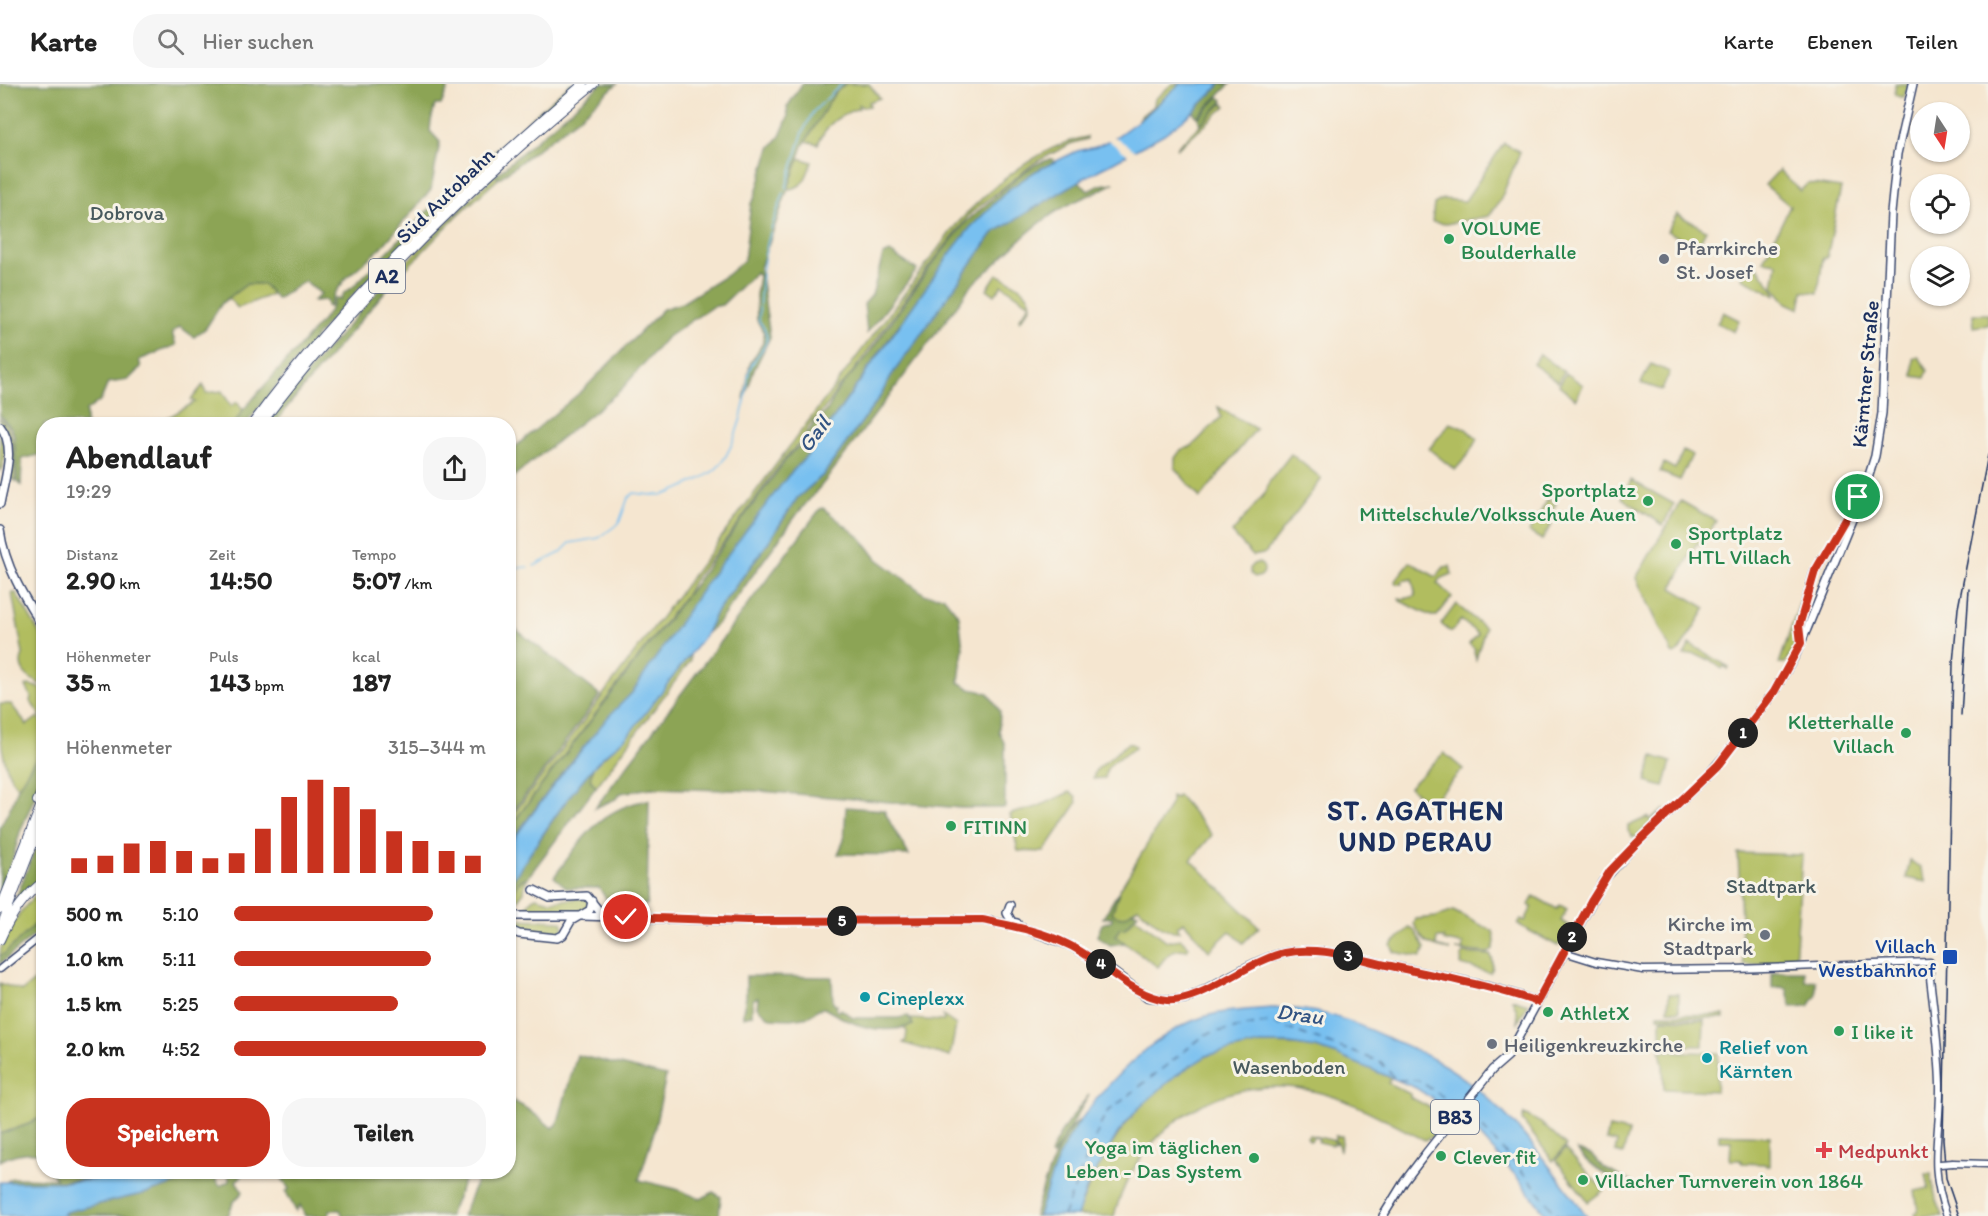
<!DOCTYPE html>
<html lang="de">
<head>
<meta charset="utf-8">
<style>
	:root { --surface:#fff; --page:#f6f6f6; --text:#222; --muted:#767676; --line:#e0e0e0; --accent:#c8321e }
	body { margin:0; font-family:Itim,sans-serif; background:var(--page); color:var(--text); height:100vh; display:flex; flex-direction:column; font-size:22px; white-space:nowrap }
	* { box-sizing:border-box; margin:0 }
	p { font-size:20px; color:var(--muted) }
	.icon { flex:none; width:33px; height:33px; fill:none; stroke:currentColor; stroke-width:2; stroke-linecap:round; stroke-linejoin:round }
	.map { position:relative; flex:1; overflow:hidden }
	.sheet { position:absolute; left:36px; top:333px; width:480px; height:762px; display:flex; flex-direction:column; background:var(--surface); border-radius:24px; box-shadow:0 2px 4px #0004 }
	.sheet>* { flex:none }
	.needle { width:39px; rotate:168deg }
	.tools { position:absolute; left:1910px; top:18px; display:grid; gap:12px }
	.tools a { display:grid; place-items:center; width:60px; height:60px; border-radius:50%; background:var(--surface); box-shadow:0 2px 4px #0004; font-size:30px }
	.pin { position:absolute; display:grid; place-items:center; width:51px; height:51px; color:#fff; margin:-26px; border:3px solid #fff; border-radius:50%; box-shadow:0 2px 6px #0007 }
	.km { position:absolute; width:30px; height:30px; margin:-15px; border-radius:50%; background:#222; color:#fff; font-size:16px; line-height:30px; text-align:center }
	.round { display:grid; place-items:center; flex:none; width:63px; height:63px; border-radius:24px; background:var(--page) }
	.overview { display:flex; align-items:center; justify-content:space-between; height:102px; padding:0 30px }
	h1 { font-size:33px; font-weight:800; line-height:45px }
	.metrics { display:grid; grid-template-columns:repeat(3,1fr); gap:9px; height:102px; padding:6px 30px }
	.metrics div { display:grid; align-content:center }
	.metrics b { font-size:26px; font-weight:800 }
	.metrics small { font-size:16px; font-weight:400 }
	.metrics p { font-size:16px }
	.chart { height:168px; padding:12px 30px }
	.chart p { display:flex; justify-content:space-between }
	.chart svg { width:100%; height:108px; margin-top:6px; stroke:var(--accent); stroke-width:6 }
	.button { display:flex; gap:12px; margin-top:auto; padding:12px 30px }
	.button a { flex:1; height:69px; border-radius:24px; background:var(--accent); color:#fff; font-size:24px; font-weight:800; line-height:69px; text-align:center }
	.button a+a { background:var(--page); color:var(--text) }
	ul { padding:0 30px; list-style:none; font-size:20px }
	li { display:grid; grid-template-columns:96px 72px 1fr; align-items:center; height:45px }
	li i { height:15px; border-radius:8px; background:var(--accent) }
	header { display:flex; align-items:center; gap:36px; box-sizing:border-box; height:84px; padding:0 30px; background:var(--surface); border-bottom:2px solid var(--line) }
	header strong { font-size:28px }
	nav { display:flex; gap:33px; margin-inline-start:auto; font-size:21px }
	.search { width:420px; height:54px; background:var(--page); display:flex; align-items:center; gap:15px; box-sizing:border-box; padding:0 21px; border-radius:24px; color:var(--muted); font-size:22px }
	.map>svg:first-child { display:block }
	.green { fill:#b1bd5e; stroke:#66765e; stroke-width:1.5 }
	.forest { fill:#8ca455; stroke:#546a5a; stroke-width:1.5 }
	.water { fill:#78c0f0; stroke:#4a78a7; stroke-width:1.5 }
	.pier { fill:#f5e6d0 }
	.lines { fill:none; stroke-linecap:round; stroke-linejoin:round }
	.stream { stroke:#78c0f0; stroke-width:1.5 }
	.ferry { stroke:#325382; stroke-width:1.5; stroke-dasharray:8 6; stroke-linecap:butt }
	.secondary-casing { stroke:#3c4a6f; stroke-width:9 }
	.primary-casing { stroke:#3c4a6f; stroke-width:10 }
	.highway-casing { stroke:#3c4a6f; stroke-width:10 }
	.secondary { stroke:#fff; stroke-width:6 }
	.primary { stroke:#fff; stroke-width:7 }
	.highway { stroke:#fff; stroke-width:8 }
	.rail { stroke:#1b2f5e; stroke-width:1.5 }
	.secondary-bridge-casing { stroke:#3c4a6f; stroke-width:9; stroke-linecap:butt }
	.secondary-bridge { stroke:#fff; stroke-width:6 }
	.route-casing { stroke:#fff; stroke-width:12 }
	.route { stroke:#c8321e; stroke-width:8 }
	.leisure-dot { fill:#2e9e5b; stroke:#f7f3e8; stroke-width:2 }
	.worship-dot { fill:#6b7280; stroke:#f7f3e8; stroke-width:2 }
	.transit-dot { fill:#1a4fb4; stroke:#f7f3e8; stroke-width:2 }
	.culture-dot { fill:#0f9aa8; stroke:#f7f3e8; stroke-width:2 }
	.health-dot { fill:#e0444e; stroke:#f7f3e8; stroke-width:2 }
	.labels { text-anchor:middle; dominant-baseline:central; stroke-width:6; stroke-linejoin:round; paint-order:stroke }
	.shield { fill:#f7f3e8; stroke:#5d6a87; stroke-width:1.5 }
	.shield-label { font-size:20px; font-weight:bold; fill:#1b2f5e }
	.street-label { font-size:21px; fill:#1b2f5e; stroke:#f7f3e8 }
	.park-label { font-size:21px; fill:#485a5e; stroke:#f7f3e8 }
	.leisure-label { font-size:21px; fill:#27864d; stroke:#f7f3e8; text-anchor:start }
	.worship-label { font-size:21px; fill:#5b616d; stroke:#f7f3e8; text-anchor:start }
	.transit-label { font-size:21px; fill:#164399; stroke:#f7f3e8; text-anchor:end }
	.culture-label { font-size:21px; fill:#0d838f; stroke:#f7f3e8; text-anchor:start }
	.health-label { font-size:21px; fill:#be3a42; stroke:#f7f3e8; text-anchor:start }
	.water-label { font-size:22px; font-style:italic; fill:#325382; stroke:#f7f3e8 }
	.district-label { font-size:27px; font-weight:bold; letter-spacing:1.5px; fill:#1b2f5e; stroke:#f7f3e8 }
</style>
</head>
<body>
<header>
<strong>Karte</strong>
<div class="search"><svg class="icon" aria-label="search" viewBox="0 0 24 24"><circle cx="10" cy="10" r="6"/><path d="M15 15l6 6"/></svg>Hier suchen</div>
<nav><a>Karte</a><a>Ebenen</a><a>Teilen</a></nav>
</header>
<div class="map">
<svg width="1988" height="1132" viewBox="0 0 1988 1132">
	<rect width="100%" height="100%" fill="#f7f3e8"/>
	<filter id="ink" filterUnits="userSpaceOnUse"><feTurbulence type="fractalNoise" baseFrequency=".0167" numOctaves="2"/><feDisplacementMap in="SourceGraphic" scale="12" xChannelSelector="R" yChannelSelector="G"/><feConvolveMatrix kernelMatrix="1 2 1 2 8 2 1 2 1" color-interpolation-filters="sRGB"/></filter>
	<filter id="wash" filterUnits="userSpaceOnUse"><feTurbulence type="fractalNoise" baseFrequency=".008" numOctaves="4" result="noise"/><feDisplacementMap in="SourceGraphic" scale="24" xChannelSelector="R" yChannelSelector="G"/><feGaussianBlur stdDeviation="1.35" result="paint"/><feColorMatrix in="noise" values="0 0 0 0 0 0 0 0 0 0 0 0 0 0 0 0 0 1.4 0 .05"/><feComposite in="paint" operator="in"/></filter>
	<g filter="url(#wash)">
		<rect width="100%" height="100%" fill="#f5e6d0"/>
		<path class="green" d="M 845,0 L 869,0 L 880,14 L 869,18 L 870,22 L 862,23 L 858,20 L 859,24 C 839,31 826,40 818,60 L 806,57 L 834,10 Z
			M 1172,0 L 1180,0 L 1138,37 L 1142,31 L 1154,21 L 1155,15 Z
			M 1895,0 L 1909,0 L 1904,13 L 1900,13 L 1895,11 Z
			M 1223,19 L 1226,22 L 1177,65 L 1176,64 Z
			M 1087,53 L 1087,55 L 1070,60 L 1034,79 L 970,130 L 927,185 L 846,297 L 837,304 L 829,319 L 809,342 L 801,358 L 790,368 L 769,395 L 737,441 L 693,497 L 687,509 L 509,744 L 509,736 L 955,142 C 986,107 1039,61 1087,53 Z
			M 1504,59 L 1520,68 L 1500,117 L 1489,132 L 1446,140 L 1432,138 L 1434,120 L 1443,115 L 1465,117 Z
			M 799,74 L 812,78 C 807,91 804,105 788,105 Z
			M 1779,86 L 1800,107 L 1808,99 L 1841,104 L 1827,174 L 1823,174 L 1818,209 L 1803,207 L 1800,225 L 1787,219 L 1773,202 L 1777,179 L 1763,177 L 1790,122 L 1765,101 Z
			M 496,90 L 498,95 L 458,131 L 393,198 L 389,195 Z
			M 1677,130 L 1706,146 L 1697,163 L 1667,147 Z
			M 1751,177 L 1759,185 L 1776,209 L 1775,211 L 1742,194 Z
			M 997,190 C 1010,197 1031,205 1031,222 L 1020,237 L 1019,235 L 1030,220 L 1002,201 L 995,211 L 987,205 Z
			M 247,200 L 263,200 L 273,210 L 238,224 L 228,214 Z
			M 1723,228 L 1739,236 L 1734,248 L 1717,239 Z
			M 1973,230 L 1988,230 L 1988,241 L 1973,243 Z
			M 1540,270 L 1564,288 L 1558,298 L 1533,280 Z
			M 1918,272 L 1928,286 L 1925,294 L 1913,292 L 1913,275 Z
			M 1651,280 L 1670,288 L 1662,306 L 1641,299 Z
			M 1566,289 L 1583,301 L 1576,315 L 1559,301 Z
			M 203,301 L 206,309 L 222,307 L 231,322 L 237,318 L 243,326 L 234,340 L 164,340 L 167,334 L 195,318 L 191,316 Z
			M 1218,323 L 1256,345 L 1200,414 L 1175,384 L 1175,374 L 1180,367 L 1192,362 L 1221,333 Z
			M 0,334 C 18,349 14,375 15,397 L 9,392 C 14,375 13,351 0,338 Z
			M 1450,339 L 1466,345 L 1477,355 L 1468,371 L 1455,386 L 1429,365 Z
			M 0,348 L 5,364 L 3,384 L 0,387 Z
			M 1683,367 L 1692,371 L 1680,396 L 1660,388 L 1664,379 L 1675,385 Z
			M 1291,370 L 1321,394 L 1321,396 L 1266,468 L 1263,470 L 1253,472 L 1232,449 L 1266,408 L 1269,398 Z
			M 1631,396 L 1674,420 L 1663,441 L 1622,414 Z
			M 1548,415 L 1556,420 L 1547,435 L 1552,439 L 1542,456 L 1529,448 Z
			M 1681,417 L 1716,437 L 1702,461 L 1697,459 L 1672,504 L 1706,524 L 1680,566 L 1674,570 L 1672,569 L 1636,494 Z
			M 1410,478 L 1436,493 L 1444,483 L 1450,482 L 1452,490 L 1440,495 L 1437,499 L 1452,513 L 1437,532 L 1431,532 L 1400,517 L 1399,514 L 1403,515 L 1416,512 L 1412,495 L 1402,497 L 1402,500 L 1396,500 L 1395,497 Z
			M1250 486a7 7 0 1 1 14 0a7 7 0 1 1-14 0Z
			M 1808,494 L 1796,541 L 1797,559 L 1785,579 L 1779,580 Z
			M 12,509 L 16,509 L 43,555 L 43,601 C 29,595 16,587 23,570 Z
			M 1456,520 L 1485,544 L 1476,575 L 1474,567 L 1475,565 L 1469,560 L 1478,550 L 1461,536 L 1451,548 L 1441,540 Z
			M 1690,560 L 1729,583 L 1728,585 L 1724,582 L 1722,585 L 1709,575 L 1707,576 L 1695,570 L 1684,571 Z
			M 690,569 L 690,577 L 596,703 L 590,695 L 593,683 L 630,649 Z
			M 30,601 L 43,605 L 43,635 L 30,617 L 31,613 L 26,602 Z
			M 0,620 L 11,620 L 27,641 L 38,633 L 42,638 L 43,638 L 43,667 L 34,677 L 18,703 C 0,684 0,648 0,620 Z
			M 1128,659 L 1134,661 L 1135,664 C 1124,672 1104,679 1105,694 L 1093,695 L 1095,687 Z
			M 1444,669 L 1463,685 L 1430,720 L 1409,703 Z
			M 1653,672 L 1671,678 L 1664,703 L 1646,698 Z
			M 1070,708 L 1076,713 L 1077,719 L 1044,768 L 1018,767 L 1010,730 L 1037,723 Z
			M 1178,711 L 1212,751 L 1191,776 L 1259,843 L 1243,859 L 1230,847 L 1209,867 L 1184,838 L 1177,842 L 1180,847 C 1163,849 1151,834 1138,823 L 1125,833 L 1115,832 L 1112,829 L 1120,805 L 1162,736 L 1171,718 L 1171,712 L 1176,714 Z
			M 1665,725 L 1636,753 L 1633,753 L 1628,747 L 1628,742 L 1648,733 L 1650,736 Z
			M 1738,769 L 1802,771 L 1795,879 L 1743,881 Z
			M 1910,776 L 1920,784 L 1926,798 L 1906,794 Z
			M 528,793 L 525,799 L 524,808 L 509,827 L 509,812 L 523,795 Z
			M 43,805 L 43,829 L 32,844 L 3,871 L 0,871 C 2,851 27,816 43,805 Z
			M 1534,812 L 1557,825 L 1560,821 L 1567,825 L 1561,837 L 1571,843 L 1558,862 L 1518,841 L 1521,835 L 1525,837 L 1532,823 L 1529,821 Z
			M 536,813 L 551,817 L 584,814 L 588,816 L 590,823 L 582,829 L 531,830 L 531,828 L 522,828 L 532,815 Z
			M 1453,827 L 1493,847 C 1496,855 1496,866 1488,869 L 1455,866 L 1462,866 L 1463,860 L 1444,857 L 1444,854 L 1437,854 L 1436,862 L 1450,866 C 1427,861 1425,861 1414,840 L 1416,835 L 1436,833 Z
			M 1135,833 L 1167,857 L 1181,855 L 1189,863 L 1186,866 C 1172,862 1166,873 1158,883 L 1115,852 L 1120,843 L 1124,845 Z
			M 517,835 L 559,837 L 562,838 L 564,843 L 560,850 L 555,852 L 520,846 L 515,840 Z
			M 1409,844 L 1414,846 L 1425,864 L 1421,873 L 1394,868 L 1391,861 Z
			M 1464,869 L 1490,871 C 1494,876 1494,884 1490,889 L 1461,881 L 1462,871 Z
			M 43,890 L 43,1032 L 29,1040 L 0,1050 L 0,899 L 22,907 Z
			M 1669,910 L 1679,910 L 1679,927 L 1668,926 Z
			M 1512,915 L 1528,920 L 1518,938 L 1517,927 Z
			M 1658,930 L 1724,931 L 1724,934 L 1658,933 Z
			M 943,932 L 956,941 L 950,973 L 903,959 L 906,956 L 907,947 L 903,944 L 913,941 L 911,935 L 944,937 Z
			M 1661,935 L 1704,936 L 1703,962 L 1661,961 Z
			M 1260,960 C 1279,960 1298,960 1316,964 C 1342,970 1367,984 1391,994 L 1388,999 L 1410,1010 L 1410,1013 L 1431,1024 L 1446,1036 L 1432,1053 L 1425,1056 C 1390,1040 1356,1017 1317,1008 C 1225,985 1138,1041 1114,1132 L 1077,1132 C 1099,1070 1144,1000 1207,972 C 1223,965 1243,963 1260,960 Z
			M 1660,967 L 1719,969 L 1716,1007 L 1664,1005 L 1663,980 Z
			M 1524,1030 L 1541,1039 L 1566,1062 L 1553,1077 L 1522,1036 Z
			M 1609,1044 L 1629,1048 L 1623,1070 L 1615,1068 L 1617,1058 L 1606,1056 Z
			M 1719,1050 L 1770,1052 L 1770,1082 L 1766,1082 L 1765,1080 L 1742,1079 L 1740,1076 L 1730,1076 L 1731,1057 L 1719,1057 Z
			M 1309,1051 L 1335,1057 L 1335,1052 L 1342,1052 L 1340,1067 L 1337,1058 L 1332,1061 L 1318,1058 L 1319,1054 L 1313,1053 L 1312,1056 L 1310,1057 L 1307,1053 Z
			M 1565,1065 L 1604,1106 L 1588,1118 L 1556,1076 Z
			M 1926,1090 L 1931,1090 L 1935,1111 L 1943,1132 L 1916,1132 L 1915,1129 L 1918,1127 L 1915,1107 L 1929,1104 Z"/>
		<path class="forest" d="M 0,0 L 450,0 L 441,21 L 435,21 L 431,37 L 430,47 L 440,58 L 431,106 L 381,164 L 347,193 L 335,209 L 329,223 L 327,222 L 326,216 L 313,217 L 321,210 L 305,197 L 277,215 L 263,200 L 247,200 L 222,219 L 206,244 L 194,253 L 180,243 L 172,249 L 176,261 L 139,276 L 141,283 L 128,296 L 108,299 L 101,316 L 86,327 L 86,340 L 44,340 L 43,370 L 22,375 L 21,401 L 17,397 L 14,351 L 11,344 L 0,331 Z
			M 570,0 L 577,0 C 499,67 425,137 354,210 C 315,251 281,296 246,340 L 234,340 L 243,326 L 321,238 L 330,226 L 335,214 L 340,216 L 344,209 L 354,202 L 440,114 Z
			M 601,0 L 617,0 L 577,35 L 498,95 L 496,90 L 498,89 Z
			M 802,0 L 845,0 L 834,10 L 803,62 L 760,184 L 770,253 L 754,286 L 744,316 L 750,280 L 763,259 L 764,249 L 757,236 L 756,211 L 759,192 L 756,188 L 722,221 L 712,223 L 666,254 L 621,306 L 509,396 L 509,368 L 583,306 L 663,225 L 682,219 L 727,191 L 744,176 L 751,119 L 754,115 L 770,64 L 780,52 L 788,33 L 787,23 Z
			M 1221,0 L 1230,0 L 1197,33 L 1193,27 Z
			M 1219,13 L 1223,16 L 1222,18 L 1200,41 L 1198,34 Z
			M 1050,75 L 1053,75 L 1054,78 L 1008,106 L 896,245 L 808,371 L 788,392 L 632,609 C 587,656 546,708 509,761 L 509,746 L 513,739 L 689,508 L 773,393 L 791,369 L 802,360 L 814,339 L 829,324 L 837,307 L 865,275 L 930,183 L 966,138 L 1019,92 L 1035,81 Z
			M 1079,97 L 1088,107 L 1100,101 L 1114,99 C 1101,107 1086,112 1072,119 C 1039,135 1017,159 992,183 C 981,194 970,199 964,212 L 825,397 L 798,429 L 718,539 L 705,551 L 716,528 L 765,463 L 797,414 L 823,391 L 879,314 L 891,292 L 993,149 Z
			M 890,168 L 917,186 L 867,249 L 864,220 L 872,211 L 883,171 Z
			M 389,195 L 393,198 L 287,323 L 275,340 L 267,340 L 320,273 Z
			M 823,424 L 862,455 L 877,475 L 926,511 L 943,512 L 959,532 L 963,564 L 959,598 L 970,605 L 988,609 L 1000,627 L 999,647 L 1005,661 L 1005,724 L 961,724 L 760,707 L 651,704 L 621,709 L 616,715 L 595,724 L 820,425 Z
			M 513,543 L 600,611 L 509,733 L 508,563 L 511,558 L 509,556 L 509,549 Z
			M 43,667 L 43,693 L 20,748 L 13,774 L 0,811 L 0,743 L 12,720 L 18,703 L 34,677 Z
			M 593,683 L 590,695 L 596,703 L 528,793 L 522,795 L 509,812 L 509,801 L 569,712 Z
			M 649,716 L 647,821 L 610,820 L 599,804 L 567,804 L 554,793 C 581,757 600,723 649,716 Z
			M 846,723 L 884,726 L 892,742 L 909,771 L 838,770 L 844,756 Z
			M 43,744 L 43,792 L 26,807 L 20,816 L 17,812 Z
			M 1120,805 L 1112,829 C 1120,835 1125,833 1132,827 L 1138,829 L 1124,845 L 1120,844 L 1115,852 L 1125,859 L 1110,861 L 1097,852 L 1102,840 L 1112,836 L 1112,833 L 1103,834 Z
			M 43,829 L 43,844 L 0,880 L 0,871 L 3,871 L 32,844 Z
			M 1787,887 L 1804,887 L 1805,897 L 1816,896 L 1816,912 L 1809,922 L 1791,923 L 1787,905 L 1781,903 L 1772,904 L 1772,889 Z
			M 746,892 L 832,893 L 833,918 L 837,921 L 836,926 L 839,928 L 841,925 L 853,934 L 898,934 L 908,932 L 913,941 C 879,952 854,942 824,924 L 818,925 L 810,932 L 790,935 L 770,934 L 757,923 L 758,914 L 753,915 L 752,931 L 743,933 L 743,927 L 746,913 Z
			M 577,971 L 666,992 L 654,1048 L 639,1096 L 676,1105 L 701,1115 L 713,1108 L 721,1113 L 719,1132 L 462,1132 L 481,1088 L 508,1088 L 509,1020 L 513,1017 C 528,1024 539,1033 552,1044 L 557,1041 Z
			M 1089,1011 L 1053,1072 L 1050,1071 C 1058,1049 1074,1030 1089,1011 Z
			M 43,1032 L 43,1070 C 28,1067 14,1069 0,1077 L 0,1050 L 29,1040 Z
			M 1083,1034 L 1059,1073 L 1038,1132 L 1034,1132 C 1042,1106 1059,1047 1083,1034 Z
			M 1577,1066 L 1592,1071 L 1604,1084 L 1631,1098 C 1616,1102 1585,1078 1577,1066 Z
			M 50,1088 L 125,1088 C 85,1097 47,1100 6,1098 L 12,1094 L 56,1095 Z
			M 211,1088 L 216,1091 L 216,1097 L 220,1102 L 229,1097 L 228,1088 L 242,1088 L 242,1092 L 236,1097 L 243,1108 L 233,1119 L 228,1132 L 63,1131 L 65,1128 L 150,1108 Z
			M 278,1088 L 468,1088 L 449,1132 L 343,1132 L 340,1126 L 330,1126 L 329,1132 L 305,1132 L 300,1121 L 296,1127 L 286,1108 L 289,1105 Z"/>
		<path class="water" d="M 1180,0 L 1221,0 L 1188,32 L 1164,50 L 1079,97 L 993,149 L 891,292 L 879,314 L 823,391 L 797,414 L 765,463 L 716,528 L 705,551 L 630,649 C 620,660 608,667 599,677 C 564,714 537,760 509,801 L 509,761 L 559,694 L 609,632 L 632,609 L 709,495 L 788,392 L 808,371 L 952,167 L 970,144 L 1008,106 L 1036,87 L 1077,67 L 1096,63 L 1117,52 L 1146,31 Z
			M 1272,924 C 1319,924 1344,934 1386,953 C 1402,960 1420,967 1435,976 C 1500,1011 1544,1075 1587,1132 L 1547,1132 L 1516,1092 L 1476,1047 L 1445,1023 L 1416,1004 L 1334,970 L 1316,964 L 1289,960 L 1260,960 L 1208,971 L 1176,991 L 1138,1025 L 1118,1049 L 1087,1103 L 1077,1132 L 1038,1132 C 1045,1112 1051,1090 1060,1071 C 1085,1019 1147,951 1203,933 C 1226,926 1249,926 1272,924 Z
			M 125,1088 L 209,1088 L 150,1108 L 65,1128 L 63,1131 L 66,1132 L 0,1132 L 0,1098 L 66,1098 L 91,1096 Z"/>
		<path class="pier" d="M 1112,51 L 1137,68 L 1130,72 L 1105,54 Z"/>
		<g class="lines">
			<path class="stream" d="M 786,104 L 803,48 L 813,28 L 842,0
				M 534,482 L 560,469 L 570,459 L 599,454 L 619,439 L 628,414 L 634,409 C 663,413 666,412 692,399 C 700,395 709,391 716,385 C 731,371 741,337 745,317 C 747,307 747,295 750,285 C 758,264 778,260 759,237 C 760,187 765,156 784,109
				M 508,485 L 528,483
				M 508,647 L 512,672 L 508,686"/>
			<path class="ferry" d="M 1462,1026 L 1472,1032 L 1535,1102 L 1558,1132
				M 1063,1132 L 1105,1030 L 1206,950 L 1269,938 L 1381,978 L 1396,996 L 1418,996 L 1458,1023"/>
		</g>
	</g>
	<g filter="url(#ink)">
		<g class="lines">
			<g class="secondary-casing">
				<path id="secondary" d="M 1564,868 L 1596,878 L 1643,886 L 1735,885 L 1930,878 L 1930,894 C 1934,929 1939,964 1940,1000 C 1941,1051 1927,1080 1947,1132
					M 0,885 L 44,850
					M 1953,1079 L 1988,1080"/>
			</g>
			<g class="primary-casing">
				<path id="primary" d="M 0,342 C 17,363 4,396 0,420
					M 0,446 C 5,483 24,513 44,545
					M 1801,559 L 1799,542 L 1814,489 L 1855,419
					M 534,806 L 550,814 L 587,812 L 600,828 L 608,830
					M 1010,821 L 1007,829 L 1012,838 L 1017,839
					M 508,832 L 582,832 L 739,837 L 982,836 L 1017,842 L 1069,861 L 1108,884 L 1147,913 L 1170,916 L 1184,915 C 1218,902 1248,877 1284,869 C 1320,861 1356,875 1391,882 C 1440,892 1490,900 1537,918
					M 508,845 L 519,850 L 557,854 L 563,851 L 571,837 L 590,826 L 592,817
					M 1383,1132 L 1404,1098 L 1426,1069 L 1492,986 L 1508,972 L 1512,965 L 1603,797 L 1636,760 L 1707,692 L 1727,669 L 1774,608 L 1796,570 L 1807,545 L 1865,404 L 1875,372 L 1882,329 L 1891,129 L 1897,70 L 1913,0"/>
			</g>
			<g class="highway-casing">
				<path id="highway" d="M 252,340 C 346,212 463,104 583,0
					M 261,340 C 356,213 472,100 594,0
					M 37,534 L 44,535
					M 37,717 L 44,702
					M 0,825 L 44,713
					M 0,845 L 44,732
					M 0,856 C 10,833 23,812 44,797"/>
			</g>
			<use href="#secondary" class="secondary"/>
			<use href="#primary" class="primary"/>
			<use href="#highway" class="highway"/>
			<path class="rail" d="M 1961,631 L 1969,505
				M 1959,1132 L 1946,1094 L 1943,1055 L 1953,579 L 1958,524 L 1988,371"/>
			<g class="secondary-bridge-casing">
				<path id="secondary-bridge" d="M 1940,1080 L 1953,1079"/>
			</g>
			<use href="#secondary-bridge" class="secondary-bridge"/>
		</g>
	</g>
	<g class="lines" filter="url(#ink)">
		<g class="route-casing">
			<path id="route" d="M 626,833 L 748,837 L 982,836 C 1012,842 1041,847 1069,861 C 1101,876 1132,913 1167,916 C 1200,919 1248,877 1284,869 C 1320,861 1356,875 1391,882 C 1440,893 1489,901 1537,918 L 1592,816 L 1610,787 L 1636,760 L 1718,681 L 1774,608 L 1801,559 L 1799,542 L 1815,487 L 1858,413"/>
		</g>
		<use href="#route" class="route"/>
	</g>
	<g class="leisure-dot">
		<circle cx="1449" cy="155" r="6"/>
		<circle cx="1648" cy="417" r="6"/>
		<circle cx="1676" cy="460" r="6"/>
		<circle cx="1906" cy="649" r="6"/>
		<circle cx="951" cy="742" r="6"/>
		<circle cx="1548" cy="928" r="6"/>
		<circle cx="1839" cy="947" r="6"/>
		<circle cx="1441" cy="1072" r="6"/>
		<circle cx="1254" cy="1074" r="6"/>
		<circle cx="1583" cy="1096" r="6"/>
	</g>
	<g class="worship-dot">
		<circle cx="1664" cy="175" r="6"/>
		<circle cx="1765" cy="851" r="6"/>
		<circle cx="1492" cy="960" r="6"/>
	</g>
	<rect class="transit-dot" x="1942" y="865" width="16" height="16" rx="3"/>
	<g class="culture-dot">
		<circle cx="865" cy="913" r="6"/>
		<circle cx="1707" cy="974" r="6"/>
	</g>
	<path class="health-dot" d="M1821 1057h6v6h6v6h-6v6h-6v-6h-6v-6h6z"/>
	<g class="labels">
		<g class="shield">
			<rect x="369" y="175" width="36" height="34" rx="4.5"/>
			<rect x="1431" y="1016" width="48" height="34" rx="4.5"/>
		</g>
		<g class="shield-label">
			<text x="387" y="192">A2</text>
			<text x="1455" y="1033">B83</text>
		</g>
		<g class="street-label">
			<text transform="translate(445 111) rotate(-44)">Süd Autobahn</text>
			<text transform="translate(1865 290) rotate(-85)">Kärntner Straße</text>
		</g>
		<g class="park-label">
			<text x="127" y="128">Dobrova</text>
			<text x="1771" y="801">Stadtpark</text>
			<text x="1289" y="982">Wasenboden</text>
		</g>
		<g class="leisure-label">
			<text x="1461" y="143">VOLUME<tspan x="1461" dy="24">Boulderhalle</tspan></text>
			<text x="1636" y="405" text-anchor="end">Sportplatz<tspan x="1636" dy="24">Mittelschule/Volksschule Auen</tspan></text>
			<text x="1688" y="448">Sportplatz<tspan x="1688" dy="24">HTL Villach</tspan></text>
			<text x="1894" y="637" text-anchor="end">Kletterhalle<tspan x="1894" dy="24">Villach</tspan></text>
			<text x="963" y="742">FITINN</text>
			<text x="1560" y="928">AthletX</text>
			<text x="1851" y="947">I like it</text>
			<text x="1242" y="1062" text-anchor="end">Yoga im täglichen<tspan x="1242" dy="24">Leben - Das System</tspan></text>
			<text x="1453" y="1072">Clever fit</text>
			<text x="1595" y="1096">Villacher Turnverein von 1864</text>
		</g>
		<g class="worship-label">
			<text x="1676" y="163">Pfarrkirche<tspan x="1676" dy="24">St. Josef</tspan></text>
			<text x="1753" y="839" text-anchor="end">Kirche im<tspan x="1753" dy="24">Stadtpark</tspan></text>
			<text x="1504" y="960">Heiligenkreuzkirche</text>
		</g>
		<g class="transit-label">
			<text x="1936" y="861">Villach<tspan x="1936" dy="24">Westbahnhof</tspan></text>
		</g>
		<g class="culture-label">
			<text x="877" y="913">Cineplexx</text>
			<text x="1719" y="962">Relief von<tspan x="1719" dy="24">Kärnten</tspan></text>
		</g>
		<g class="health-label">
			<text x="1838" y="1066">Medpunkt</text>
		</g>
		<g class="water-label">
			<text transform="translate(814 350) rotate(-53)">Gail</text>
			<text transform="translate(1300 930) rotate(8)">Drau</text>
		</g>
		<g class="district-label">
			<text x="1416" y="726">ST. AGATHEN<tspan x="1416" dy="31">UND PERAU</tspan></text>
		</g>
	</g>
</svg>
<div class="tools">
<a><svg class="needle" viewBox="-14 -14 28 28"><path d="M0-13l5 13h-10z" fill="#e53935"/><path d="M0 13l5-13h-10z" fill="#767676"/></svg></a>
<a><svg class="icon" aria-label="locate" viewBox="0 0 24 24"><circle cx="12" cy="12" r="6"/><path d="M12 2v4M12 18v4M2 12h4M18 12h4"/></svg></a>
<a><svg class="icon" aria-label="layers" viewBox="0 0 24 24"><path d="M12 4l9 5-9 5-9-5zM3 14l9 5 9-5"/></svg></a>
</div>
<div class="pin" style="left:1858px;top:413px;background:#1e9e55"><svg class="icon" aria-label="arrive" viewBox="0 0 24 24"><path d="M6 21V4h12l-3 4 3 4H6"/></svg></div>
<div class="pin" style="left:626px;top:833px;background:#d93025"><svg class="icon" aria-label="check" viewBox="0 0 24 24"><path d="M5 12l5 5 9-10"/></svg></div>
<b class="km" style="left:1743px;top:649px">1</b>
<b class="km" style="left:1572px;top:853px">2</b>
<b class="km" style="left:1348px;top:872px">3</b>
<b class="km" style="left:1101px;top:880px">4</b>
<b class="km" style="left:842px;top:837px">5</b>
<section class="sheet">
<div class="overview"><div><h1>Abendlauf</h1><p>19:29</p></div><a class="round"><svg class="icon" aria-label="share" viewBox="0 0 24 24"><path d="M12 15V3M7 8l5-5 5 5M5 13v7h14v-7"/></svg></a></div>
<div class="metrics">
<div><p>Distanz</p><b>2.90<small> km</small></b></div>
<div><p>Zeit</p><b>14:50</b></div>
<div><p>Tempo</p><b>5:07<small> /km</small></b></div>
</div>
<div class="metrics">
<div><p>Höhenmeter</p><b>35<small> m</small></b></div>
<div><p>Puls</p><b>143<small> bpm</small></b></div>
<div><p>kcal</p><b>187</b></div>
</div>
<div class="chart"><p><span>Höhenmeter</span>315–344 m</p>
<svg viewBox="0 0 160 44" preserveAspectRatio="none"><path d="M5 44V38M15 44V37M25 44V32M35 44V31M45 44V35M55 44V38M65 44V36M75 44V26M85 44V13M95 44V6M105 44V9M115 44V18M125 44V27M135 44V31M145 44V35M155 44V37"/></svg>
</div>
<ul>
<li><b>500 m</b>5:10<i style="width:79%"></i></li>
<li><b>1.0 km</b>5:11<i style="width:78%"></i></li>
<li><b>1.5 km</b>5:25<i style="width:65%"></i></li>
<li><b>2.0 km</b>4:52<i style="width:100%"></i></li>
</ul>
<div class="button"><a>Speichern</a><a>Teilen</a></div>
</section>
</div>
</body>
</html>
